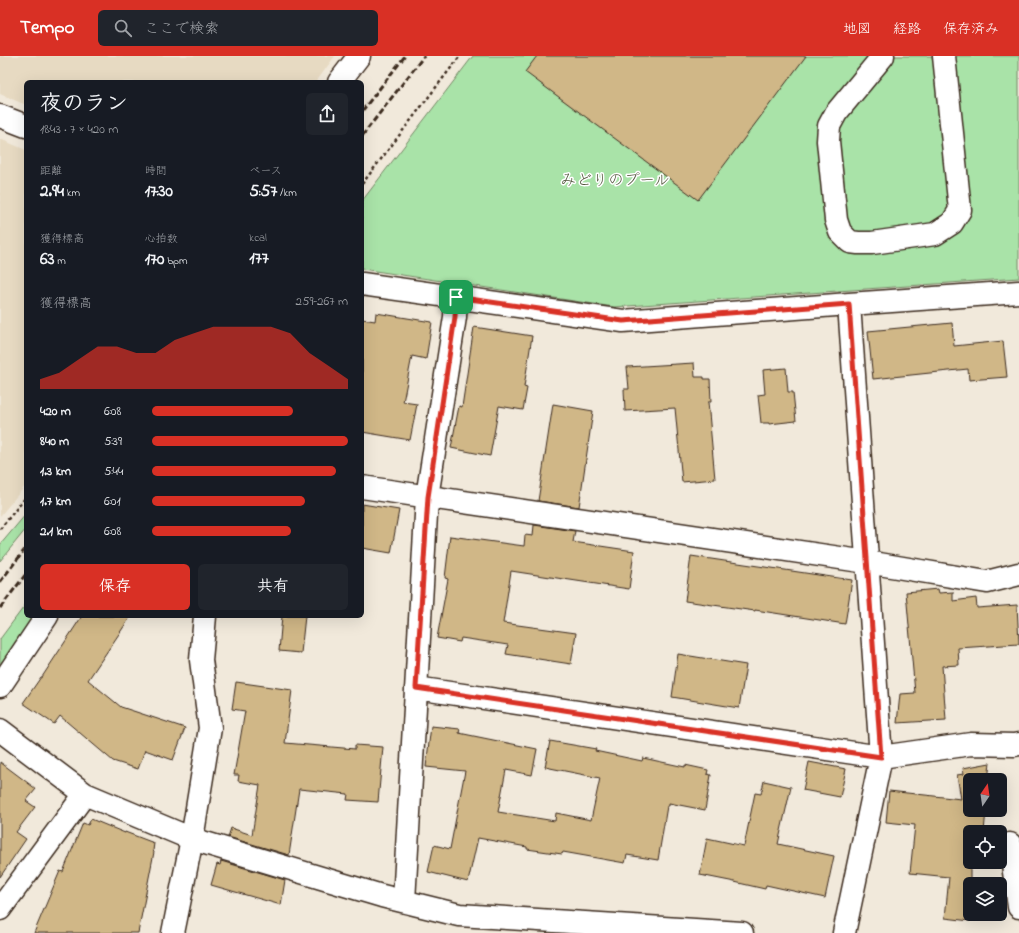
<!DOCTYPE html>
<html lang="ja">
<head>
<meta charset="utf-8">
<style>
	:root { --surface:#171b24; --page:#20242c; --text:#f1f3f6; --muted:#9ea1a6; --accent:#d93025 }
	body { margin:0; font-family:"Indie Flower","Klee One",sans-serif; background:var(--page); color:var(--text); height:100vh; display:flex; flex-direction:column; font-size:15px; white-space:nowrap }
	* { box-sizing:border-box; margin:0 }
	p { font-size:13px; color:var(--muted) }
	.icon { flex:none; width:22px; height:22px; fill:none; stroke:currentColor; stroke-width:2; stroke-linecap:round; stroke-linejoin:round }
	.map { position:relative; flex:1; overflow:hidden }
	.drawer { position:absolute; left:24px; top:24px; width:340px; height:538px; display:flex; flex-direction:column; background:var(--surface); border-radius:6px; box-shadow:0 4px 16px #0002 }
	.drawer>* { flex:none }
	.needle { width:26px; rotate:13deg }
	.buttons { position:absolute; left:963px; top:717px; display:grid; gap:8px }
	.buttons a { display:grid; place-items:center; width:44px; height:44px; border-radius:6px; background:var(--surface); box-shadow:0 4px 16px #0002; font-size:20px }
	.pin { position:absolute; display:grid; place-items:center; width:34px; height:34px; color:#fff; margin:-17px; border-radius:8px; box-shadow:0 2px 6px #0006 }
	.round { display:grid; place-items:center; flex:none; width:42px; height:42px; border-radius:6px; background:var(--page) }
	.head { display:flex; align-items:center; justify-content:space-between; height:68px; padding:0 16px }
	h1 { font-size:22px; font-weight:700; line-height:30px }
	.stats { display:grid; grid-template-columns:repeat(3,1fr); gap:6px; height:68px; padding:4px 16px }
	.stats div { display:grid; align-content:center }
	.stats b { font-size:17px; font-weight:700 }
	.stats small { font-size:11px; font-weight:400 }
	.stats p { font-size:11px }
	.chart { height:112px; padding:8px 16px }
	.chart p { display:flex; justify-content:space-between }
	.chart svg { width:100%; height:72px; margin-top:4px; fill:var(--accent); opacity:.7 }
	.button { display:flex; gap:8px; margin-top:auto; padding:8px 16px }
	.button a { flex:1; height:46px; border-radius:6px; background:var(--accent); color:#fff; font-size:16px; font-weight:700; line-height:46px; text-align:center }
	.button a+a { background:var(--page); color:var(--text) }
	ul { padding:0 16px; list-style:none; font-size:13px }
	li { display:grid; grid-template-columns:64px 48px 1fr; align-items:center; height:30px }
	li i { height:10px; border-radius:5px; background:var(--accent) }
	header { display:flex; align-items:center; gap:24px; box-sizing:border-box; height:56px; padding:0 20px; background:var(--accent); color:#fff }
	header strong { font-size:19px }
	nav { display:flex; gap:22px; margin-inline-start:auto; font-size:14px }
	.search { width:280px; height:36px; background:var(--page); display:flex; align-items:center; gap:10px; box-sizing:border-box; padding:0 14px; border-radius:6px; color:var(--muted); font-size:15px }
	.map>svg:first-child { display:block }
	.built { fill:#e7dac2 }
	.green { fill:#a9e3a8; stroke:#728663 }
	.building { fill:#d0b787; stroke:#3b2a1e }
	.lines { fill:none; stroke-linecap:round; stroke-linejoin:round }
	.minor-casing { stroke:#3b2a1e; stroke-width:25 }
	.path { stroke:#3b2a1e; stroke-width:2.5; stroke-dasharray:3 3; stroke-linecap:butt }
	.minor { stroke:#fff; stroke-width:22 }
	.rail { stroke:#3b2a1e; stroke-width:3; stroke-dasharray:6 3; stroke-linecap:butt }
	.route-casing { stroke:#fff; stroke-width:8 }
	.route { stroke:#d93025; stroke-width:5 }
	.labels { text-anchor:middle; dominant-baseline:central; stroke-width:3; stroke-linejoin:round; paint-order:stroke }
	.park-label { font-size:16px; fill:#565840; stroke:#fff }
</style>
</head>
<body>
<header>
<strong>Tempo</strong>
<div class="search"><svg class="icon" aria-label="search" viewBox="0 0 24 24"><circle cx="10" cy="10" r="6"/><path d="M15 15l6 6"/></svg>ここで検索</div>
<nav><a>地図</a><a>経路</a><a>保存済み</a></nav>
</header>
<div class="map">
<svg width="1019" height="877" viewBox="0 0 1019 877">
	<rect width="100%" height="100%" fill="#f1e9db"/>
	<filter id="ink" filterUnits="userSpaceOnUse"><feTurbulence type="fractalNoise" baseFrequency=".025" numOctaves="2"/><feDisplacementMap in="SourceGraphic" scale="8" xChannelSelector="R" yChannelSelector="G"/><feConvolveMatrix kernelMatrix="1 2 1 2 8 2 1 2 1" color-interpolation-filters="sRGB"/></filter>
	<g filter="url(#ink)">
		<path class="built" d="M 0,0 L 335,0 L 316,26 L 26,26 L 26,49 L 0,38 Z
			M 0,83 L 26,94 L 26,429 L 0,460 Z"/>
		<path class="green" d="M 473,0 L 1019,0 L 1019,222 L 614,251 L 362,213 L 362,145 Z
			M 26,458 L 26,473 L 0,505 L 0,489 Z
			M 26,548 L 26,560 L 35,560 L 0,609 L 0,583 Z"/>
		<path class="building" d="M 537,0 L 806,0 L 698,144 L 525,16 Z
			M 376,257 L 432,266 L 426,303 L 412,300 L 403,346 L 417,348 L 410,384 L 362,376 L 362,263 L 375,265 Z
			M 952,267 L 954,290 L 1003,285 L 1007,321 L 969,324 L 968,313 L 873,323 L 868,275 Z
			M 474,271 L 532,280 L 524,331 L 527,332 L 523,354 L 499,350 L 490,400 L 451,392 L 459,350 L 462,351 Z
			M 694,307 L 695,321 L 704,321 L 704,323 L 710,323 L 711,346 L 708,346 L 715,423 L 682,426 L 675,352 L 625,355 L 624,333 L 629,333 L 627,311 Z
			M 786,312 L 788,336 L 793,336 L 796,365 L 769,368 L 769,367 L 761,367 L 758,339 L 765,338 L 763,314 Z
			M 553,348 L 593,355 L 579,451 L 538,445 Z
			M 362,448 L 399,454 L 391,497 L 362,492 Z
			M 534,469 L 575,475 L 573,486 L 634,495 L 629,533 L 511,515 L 503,567 L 576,577 L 571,608 L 506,598 L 508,589 L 461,582 L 460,586 L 437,582 L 448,523 L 445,522 L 450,480 L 524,490 L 525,479 L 533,480 Z
			M 691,500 L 852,524 L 845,568 L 755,554 L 755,555 L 685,545 Z
			M 938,533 L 939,537 L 953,536 L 953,545 L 976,542 L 977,552 L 1017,549 L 1019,588 L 958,592 L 959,609 L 942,610 L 946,664 L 897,667 L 900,638 L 915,637 L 906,536 Z
			M 82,560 L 131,560 L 88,624 L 121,651 L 185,672 L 173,704 L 145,694 L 138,713 L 113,705 L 60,660 L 54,668 L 23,647 L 41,621 L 42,621 Z
			M 282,560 L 305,560 L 301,597 L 279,595 Z
			M 678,598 L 746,609 L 739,652 L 672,641 Z
			M 236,626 L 292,634 L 285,687 L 355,693 L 355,689 L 383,691 L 378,746 L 347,744 L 348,738 L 299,733 L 289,799 L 228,781 L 231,772 L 252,779 L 260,729 L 238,725 L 239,719 L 234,719 L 245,655 L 232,653 Z
			M 431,670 L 460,673 L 459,677 L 537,693 L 532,719 L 506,714 L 498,756 L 555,765 L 556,757 L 591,764 L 600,722 L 545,711 L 550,685 L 596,693 L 595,695 L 642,705 L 643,702 L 685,711 L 685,709 L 708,714 L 707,718 L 711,719 L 705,754 L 669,747 L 669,750 L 667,750 L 658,804 L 627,799 L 625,807 L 563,796 L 562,798 L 527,793 L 527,791 L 478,782 L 468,826 L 428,816 L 434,789 L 450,793 L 465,715 L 426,711 Z
			M 0,706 L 36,733 L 26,745 L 35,751 L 16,776 L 26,783 L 0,821 Z
			M 809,706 L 846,713 L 840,741 L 803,734 Z
			M 990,707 L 988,724 L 970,724 L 970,754 L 986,754 L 984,776 L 970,776 L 970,865 L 945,862 L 949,821 L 910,817 L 915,769 L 886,766 L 889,735 L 961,743 L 957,719 L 964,718 L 963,712 Z
			M 764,725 L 791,731 L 778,788 L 834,800 L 825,842 L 766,829 L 765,833 L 730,825 L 700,819 L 707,782 L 744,790 L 755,737 L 761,738 Z
			M 91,763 L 125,777 L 125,776 L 154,787 L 153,795 L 154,796 L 138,877 L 34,877 L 60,815 L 63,816 L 83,767 L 88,769 Z
			M 221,805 L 285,824 L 281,849 L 211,829 L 217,808 L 220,809 Z"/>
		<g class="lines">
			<g class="minor-casing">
				<path id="minor" d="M 883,0 L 836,57 L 829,70 L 828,85 L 836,164 L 840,176 L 850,186 L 858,187 L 872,187 L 935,178 L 952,167 L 960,154 L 944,0
					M 339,26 L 359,0
					M 0,60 L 26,70
					M 362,228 L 623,265 L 849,248 L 1019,236
					M 362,431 L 867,506 L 987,526 L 1019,518
					M 0,630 L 47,560
					M 416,632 L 881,701 L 971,688 L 1014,689 L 1019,688
					M 0,674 L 85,738 L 192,783 L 328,824 L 382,840 L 459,859 L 742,877
					M 1010,788 L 1019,851
					M 404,845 L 427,441 L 455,261 L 456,241
					M 0,853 L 85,738
					M 173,877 L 192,783 L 210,672 L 201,604 L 205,560
					M 844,877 L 881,701 L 849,248"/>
			</g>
			<path class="path" d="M 362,128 L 460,0
				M 0,473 L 26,441"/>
			<use href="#minor" class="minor"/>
			<path class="rail" d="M 362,55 L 405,0
				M 362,80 L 424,0
				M 0,526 L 26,492
				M 0,552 L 26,518"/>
		</g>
	</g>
	<g class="lines" filter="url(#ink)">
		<g class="route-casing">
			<path id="route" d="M 456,241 L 623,265 L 849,248 L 881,701 L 416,632 L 428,441 L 455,261 Z"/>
		</g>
		<use href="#route" class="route"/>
	</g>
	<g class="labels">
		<g class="park-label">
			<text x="615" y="125">みどりのプール</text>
		</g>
	</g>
</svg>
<div class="buttons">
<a><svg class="needle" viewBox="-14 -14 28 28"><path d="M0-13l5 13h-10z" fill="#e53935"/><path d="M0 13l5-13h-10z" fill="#9ea1a6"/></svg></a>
<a><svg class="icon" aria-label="locate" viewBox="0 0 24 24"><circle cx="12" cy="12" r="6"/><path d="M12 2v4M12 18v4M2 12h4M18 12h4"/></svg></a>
<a><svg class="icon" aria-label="layers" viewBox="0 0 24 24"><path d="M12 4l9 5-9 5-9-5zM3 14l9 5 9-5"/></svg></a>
</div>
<div class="pin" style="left:456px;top:241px;background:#1e9e55"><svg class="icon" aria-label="arrive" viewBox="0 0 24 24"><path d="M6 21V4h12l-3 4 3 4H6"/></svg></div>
<section class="drawer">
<div class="head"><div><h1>夜のラン</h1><p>18:43 · 7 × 420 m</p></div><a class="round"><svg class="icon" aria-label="share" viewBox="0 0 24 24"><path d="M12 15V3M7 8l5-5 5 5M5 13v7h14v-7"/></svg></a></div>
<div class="stats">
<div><p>距離</p><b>2.94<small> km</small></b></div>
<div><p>時間</p><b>17:30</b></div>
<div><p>ペース</p><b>5:57<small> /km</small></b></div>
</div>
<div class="stats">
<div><p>獲得標高</p><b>63<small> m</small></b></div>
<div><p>心拍数</p><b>170<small> bpm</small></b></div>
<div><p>kcal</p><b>177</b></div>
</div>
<div class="chart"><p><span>獲得標高</span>259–267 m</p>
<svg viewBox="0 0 160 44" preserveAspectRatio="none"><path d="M0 44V38L10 34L20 26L30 18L40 18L50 22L60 22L70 14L80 10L90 6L100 6L110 6L120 6L130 10L140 22L150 30L160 38V44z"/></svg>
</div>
<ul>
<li><b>420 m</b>6:08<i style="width:72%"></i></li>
<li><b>840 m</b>5:39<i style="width:100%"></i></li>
<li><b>1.3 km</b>5:44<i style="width:94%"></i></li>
<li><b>1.7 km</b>6:01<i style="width:78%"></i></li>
<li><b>2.1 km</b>6:08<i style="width:71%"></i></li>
</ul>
<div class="button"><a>保存</a><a>共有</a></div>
</section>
</div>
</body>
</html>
